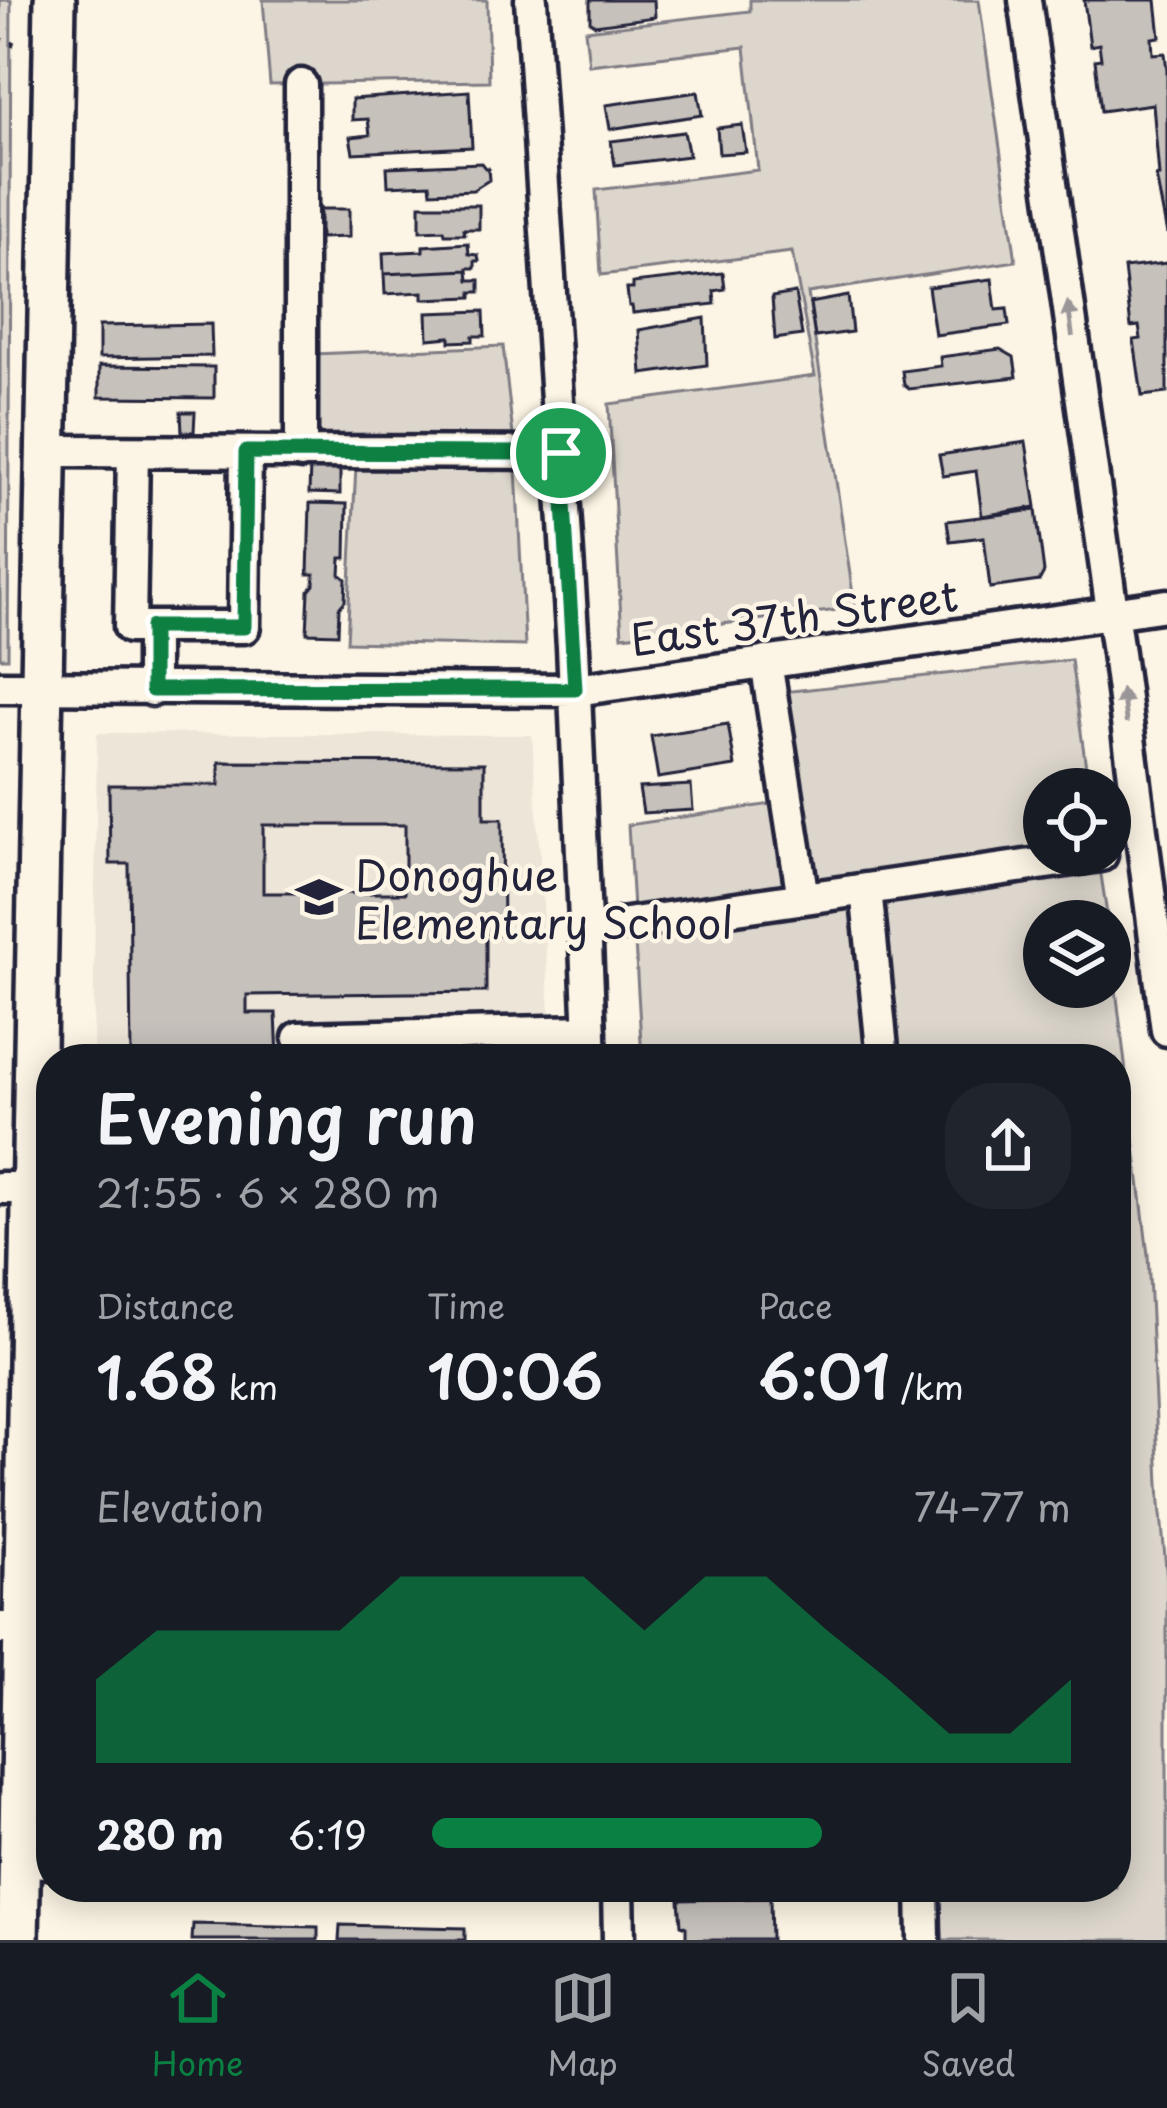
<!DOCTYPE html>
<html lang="en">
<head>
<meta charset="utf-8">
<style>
	:root { --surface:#171b24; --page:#20242c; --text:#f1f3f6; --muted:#9ea1a6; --line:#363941; --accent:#0b8043 }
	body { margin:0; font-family:"Playpen Sans",sans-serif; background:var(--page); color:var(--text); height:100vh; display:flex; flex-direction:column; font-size:45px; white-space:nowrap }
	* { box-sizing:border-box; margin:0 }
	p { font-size:39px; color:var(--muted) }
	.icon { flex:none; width:66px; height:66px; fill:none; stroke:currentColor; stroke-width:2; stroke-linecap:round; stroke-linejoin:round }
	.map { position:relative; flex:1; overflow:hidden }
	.drawer { position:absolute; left:36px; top:1044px; width:1095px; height:858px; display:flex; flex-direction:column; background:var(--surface); border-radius:48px; box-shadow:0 6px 30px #0003 }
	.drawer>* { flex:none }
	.buttons { position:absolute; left:1023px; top:768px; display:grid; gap:24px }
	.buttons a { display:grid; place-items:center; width:108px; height:108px; border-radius:50%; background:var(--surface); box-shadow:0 6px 30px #0003; font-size:60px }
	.pin { position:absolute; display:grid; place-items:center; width:102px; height:102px; color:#fff; margin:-51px; border:6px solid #fff; border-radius:50%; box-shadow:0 3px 12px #0007 }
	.round { display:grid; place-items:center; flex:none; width:126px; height:126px; border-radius:48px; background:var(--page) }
	.summary { display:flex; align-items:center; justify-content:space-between; height:204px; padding:0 60px }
	h1 { font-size:66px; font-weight:600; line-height:90px }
	.figures { display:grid; grid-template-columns:repeat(3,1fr); gap:18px; height:204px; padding:12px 60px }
	.figures div { display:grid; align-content:center }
	.figures b { font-size:60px; font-weight:600 }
	.figures small { font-size:33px; font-weight:400 }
	.figures p { font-size:33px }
	.chart { height:336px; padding:24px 60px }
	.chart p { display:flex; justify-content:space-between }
	.chart svg { width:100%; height:216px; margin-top:12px; fill:var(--accent); opacity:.7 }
	ul { padding:0 60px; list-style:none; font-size:39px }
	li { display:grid; grid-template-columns:192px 144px 1fr; align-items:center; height:90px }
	li i { height:30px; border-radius:15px; background:var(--accent) }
	.menu { display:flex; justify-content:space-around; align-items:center; height:168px; border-top:3px solid var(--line); background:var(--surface); font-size:33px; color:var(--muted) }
	.menu a { display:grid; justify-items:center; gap:6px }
	.menu .active { color:var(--accent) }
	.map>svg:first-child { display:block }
	.built { fill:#ece5d8 }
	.green { fill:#dcd6cc; stroke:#7f7c84; stroke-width:3 }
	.building { fill:#c6c1bb; stroke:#22223b; stroke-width:3; fill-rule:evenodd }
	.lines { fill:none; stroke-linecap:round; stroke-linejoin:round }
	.minor-casing { stroke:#22223b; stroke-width:39 }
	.major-casing { stroke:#22223b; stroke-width:48 }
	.path { stroke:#22223b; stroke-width:6; stroke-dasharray:3 9; stroke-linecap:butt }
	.minor { stroke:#fcf5e5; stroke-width:30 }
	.major { stroke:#fcf5e5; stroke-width:39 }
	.oneway { fill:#9a9698 }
	.route-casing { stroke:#fff; stroke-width:24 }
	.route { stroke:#0b8043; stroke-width:15 }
	.labels { text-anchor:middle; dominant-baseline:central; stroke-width:9; stroke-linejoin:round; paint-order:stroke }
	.street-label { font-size:42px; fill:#22223b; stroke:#fcf5e5 }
	.poi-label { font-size:42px; fill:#22223b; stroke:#fcf5e5; text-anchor:start }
</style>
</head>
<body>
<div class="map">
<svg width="1167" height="1940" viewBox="0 0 1167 1940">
	<rect width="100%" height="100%" fill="#fcf5e5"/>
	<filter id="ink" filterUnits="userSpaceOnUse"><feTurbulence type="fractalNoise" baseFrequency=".00833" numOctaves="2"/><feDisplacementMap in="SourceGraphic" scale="24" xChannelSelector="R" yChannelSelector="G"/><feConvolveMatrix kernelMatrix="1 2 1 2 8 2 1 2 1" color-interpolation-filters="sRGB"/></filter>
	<g filter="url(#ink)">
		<path class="built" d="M 97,733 L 532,735 L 553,1059 L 93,1059 Z"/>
		<path class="green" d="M 0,0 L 11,0 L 8,658 L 0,658 Z
			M 263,0 L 487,0 L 489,81 L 270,85 Z
			M 750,0 L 979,0 L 1016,261 L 808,293 L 855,608 L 622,636 L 609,404 L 815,376 L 792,252 L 601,275 L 596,190 L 758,170 L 745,47 L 589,65 L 585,30 L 750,11 Z
			M 503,346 L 514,444 L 315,440 L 314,354 Z
			M 356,466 L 516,468 L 525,646 L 347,642 Z
			M 1071,660 L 1089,789 L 1044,789 L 1044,855 L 1098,855 L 1108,921 L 1044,921 L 1044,987 L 1110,987 L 1110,939 L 1148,1255 L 1160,1504 L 1167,1579 L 1167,1940 L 942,1940 L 940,1887 L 1116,1887 L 1116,1059 L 642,1059 L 628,825 L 799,800 L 782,692 Z"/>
		<path class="building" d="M 590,0 L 654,0 L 655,17 L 595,25 L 590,21 Z
			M 1084,0 L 1156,0 L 1160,37 L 1152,38 L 1153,54 L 1165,53 L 1167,70 L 1167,234 L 1156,176 L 1159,176 L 1153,104 L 1101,111 L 1095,60 L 1101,59 L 1099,44 L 1090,46 Z
			M 469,91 L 472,147 L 353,153 L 350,137 L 370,135 L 368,119 L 352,120 L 352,99 Z
			M 698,92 L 702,115 L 610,129 L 606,105 Z
			M 742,125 L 746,152 L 719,154 L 717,128 Z
			M 684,132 L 689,156 L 615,165 L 611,141 Z
			M 481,163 L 485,168 L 488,168 L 489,180 L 473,190 L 431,192 L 430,184 L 388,186 L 387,167 Z
			M 420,205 L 479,205 L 479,229 L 464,229 L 465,234 L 445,234 L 444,230 L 420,231 Z
			M 320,209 L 349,209 L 349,237 L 320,238 Z
			M 468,243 L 469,254 L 478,255 L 479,261 L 475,261 L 475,268 L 468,268 L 468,270 L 384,274 L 383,253 L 423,251 L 423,246 Z
			M 1167,263 L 1167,393 L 1142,396 L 1134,340 L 1141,339 L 1139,326 L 1131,327 L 1124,268 Z
			M 468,270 L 469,280 L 480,280 L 480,292 L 472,292 L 472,297 L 423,299 L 423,292 L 385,294 L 384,274 Z
			M 723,273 L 725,289 L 714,291 L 715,304 L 633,313 L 632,306 L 629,306 L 627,289 L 633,289 L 633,283 Z
			M 992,279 L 996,310 L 1007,309 L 1009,325 L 935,335 L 928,287 Z
			M 795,293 L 802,335 L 775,339 L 772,297 Z
			M 848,296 L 852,332 L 815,337 L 810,303 Z
			M 484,311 L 485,336 L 473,336 L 473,341 L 450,342 L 450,337 L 428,339 L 427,313 Z
			M 705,318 L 707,365 L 642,374 L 639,330 Z
			M 211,324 L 212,356 L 99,358 L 99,326 Z
			M 1000,349 L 1014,357 L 1017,377 L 909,389 L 904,385 L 902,371 L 941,366 L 940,357 Z
			M 99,366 L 214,367 L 214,398 L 99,397 Z
			M 181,412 L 195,412 L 194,432 L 182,432 Z
			M 1026,442 L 1036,507 L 982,516 L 976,471 L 943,476 L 939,455 Z
			M 310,466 L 340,467 L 340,494 L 309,493 Z
			M 310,503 L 347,504 L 346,558 L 341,558 L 340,574 L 346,579 L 345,601 L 339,608 L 338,634 L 307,633 L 309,591 L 314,585 L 314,574 L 308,574 Z
			M 1036,510 L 1044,572 L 1039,581 L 990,588 L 984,537 L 950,541 L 947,521 Z
			M 728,724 L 735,766 L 658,778 L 651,736 Z
			M 219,762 L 484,763 L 484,819 L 502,819 L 503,935 L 486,935 L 486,992 L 247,995 L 247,1013 L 276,1013 L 278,1059 L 131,1059 L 129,864 L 110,864 L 109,785 L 219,785 ZM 263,825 L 405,825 L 405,893 L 263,893 Z
			M 691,785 L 693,810 L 643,813 L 639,788 Z
			M 770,1898 L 771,1940 L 686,1940 L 686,1927 L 681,1925 L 679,1900 Z
			M 193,1924 L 318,1927 L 318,1940 L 192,1940 Z
			M 340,1925 L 465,1928 L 465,1940 L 339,1940 Z"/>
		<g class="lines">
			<g class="minor-casing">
				<path id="minor" d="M 531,0 L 573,647 L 591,1059
					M 1025,0 L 1118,653 L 1167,1030
					M 301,85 L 301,453
					M 46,451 L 561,453
					M 133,452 L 130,627 L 244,627 L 246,452
					M 152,627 L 152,690
					M 766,662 L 803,898
					M 0,687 L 576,690 L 1167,605
					M 866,889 L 883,1059
					M 585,930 L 1101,855
					M 299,1038 L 590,1031
					M 0,1188 L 33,1188
					M 0,1628 L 51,1629
					M 19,1861 L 51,1862
					M 618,1887 L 619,1940
					M 923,1887 L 924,1940"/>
			</g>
			<g class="major-casing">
				<path id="major" d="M 18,1940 L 55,0"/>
			</g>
			<path class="path" d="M 0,40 L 16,45"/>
			<use href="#minor" class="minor"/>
			<use href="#major" class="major"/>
		</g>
		<defs><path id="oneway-solid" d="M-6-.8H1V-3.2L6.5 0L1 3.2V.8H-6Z" transform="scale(3)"/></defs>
		<g class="oneway">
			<use href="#oneway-solid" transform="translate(1070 319) rotate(-98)"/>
			<use href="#oneway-solid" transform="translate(1124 706) rotate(-98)"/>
		</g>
	</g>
	<g class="lines" filter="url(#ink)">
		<g class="route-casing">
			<path id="route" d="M 246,452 L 561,453 L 575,689 L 152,690 L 152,627 L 244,627 Z"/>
		</g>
		<use href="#route" class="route"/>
	</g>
	<defs>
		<g id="school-bare" transform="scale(3.6)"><path d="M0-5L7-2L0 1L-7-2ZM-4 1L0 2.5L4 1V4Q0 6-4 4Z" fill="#22223b" stroke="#fcf5e5" stroke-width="2.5" paint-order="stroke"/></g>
	</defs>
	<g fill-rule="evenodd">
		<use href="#school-bare" x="319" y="897"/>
	</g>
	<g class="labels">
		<g class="street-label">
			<text transform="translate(794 616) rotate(-8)">East 37th Street</text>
		</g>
		<g class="poi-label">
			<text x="355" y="873">Donoghue<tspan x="355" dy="48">Elementary School</tspan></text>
		</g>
	</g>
</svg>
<div class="buttons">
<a><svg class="icon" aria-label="locate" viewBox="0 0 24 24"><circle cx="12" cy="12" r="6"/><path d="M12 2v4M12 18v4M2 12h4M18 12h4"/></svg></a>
<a><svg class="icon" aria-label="layers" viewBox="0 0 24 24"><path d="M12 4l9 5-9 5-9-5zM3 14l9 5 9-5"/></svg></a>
</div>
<div class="pin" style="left:561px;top:453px;background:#1e9e55"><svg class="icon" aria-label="arrive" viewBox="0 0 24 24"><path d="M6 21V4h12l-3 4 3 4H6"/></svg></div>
<section class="drawer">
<div class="summary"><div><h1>Evening run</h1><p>21:55 · 6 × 280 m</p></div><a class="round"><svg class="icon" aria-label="share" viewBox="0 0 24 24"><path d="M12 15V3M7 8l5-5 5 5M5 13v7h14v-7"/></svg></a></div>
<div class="figures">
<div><p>Distance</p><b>1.68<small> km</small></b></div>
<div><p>Time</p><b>10:06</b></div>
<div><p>Pace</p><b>6:01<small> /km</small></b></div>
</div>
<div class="chart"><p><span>Elevation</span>74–77 m</p>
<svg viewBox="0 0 160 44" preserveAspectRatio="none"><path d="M0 44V27L10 17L20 17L30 17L40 17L50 6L60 6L70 6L80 6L90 17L100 6L110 6L120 17L130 27L140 38L150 38L160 27V44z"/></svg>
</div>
<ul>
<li><b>280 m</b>6:19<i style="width:61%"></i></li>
</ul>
</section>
</div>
<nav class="menu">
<a class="active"><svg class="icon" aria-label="home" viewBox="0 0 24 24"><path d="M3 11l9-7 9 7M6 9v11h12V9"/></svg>Home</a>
<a><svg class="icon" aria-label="map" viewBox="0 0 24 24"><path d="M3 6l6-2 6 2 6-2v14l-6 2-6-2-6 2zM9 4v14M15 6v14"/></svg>Map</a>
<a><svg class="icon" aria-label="saved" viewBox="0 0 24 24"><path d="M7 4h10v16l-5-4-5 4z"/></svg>Saved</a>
</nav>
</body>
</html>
